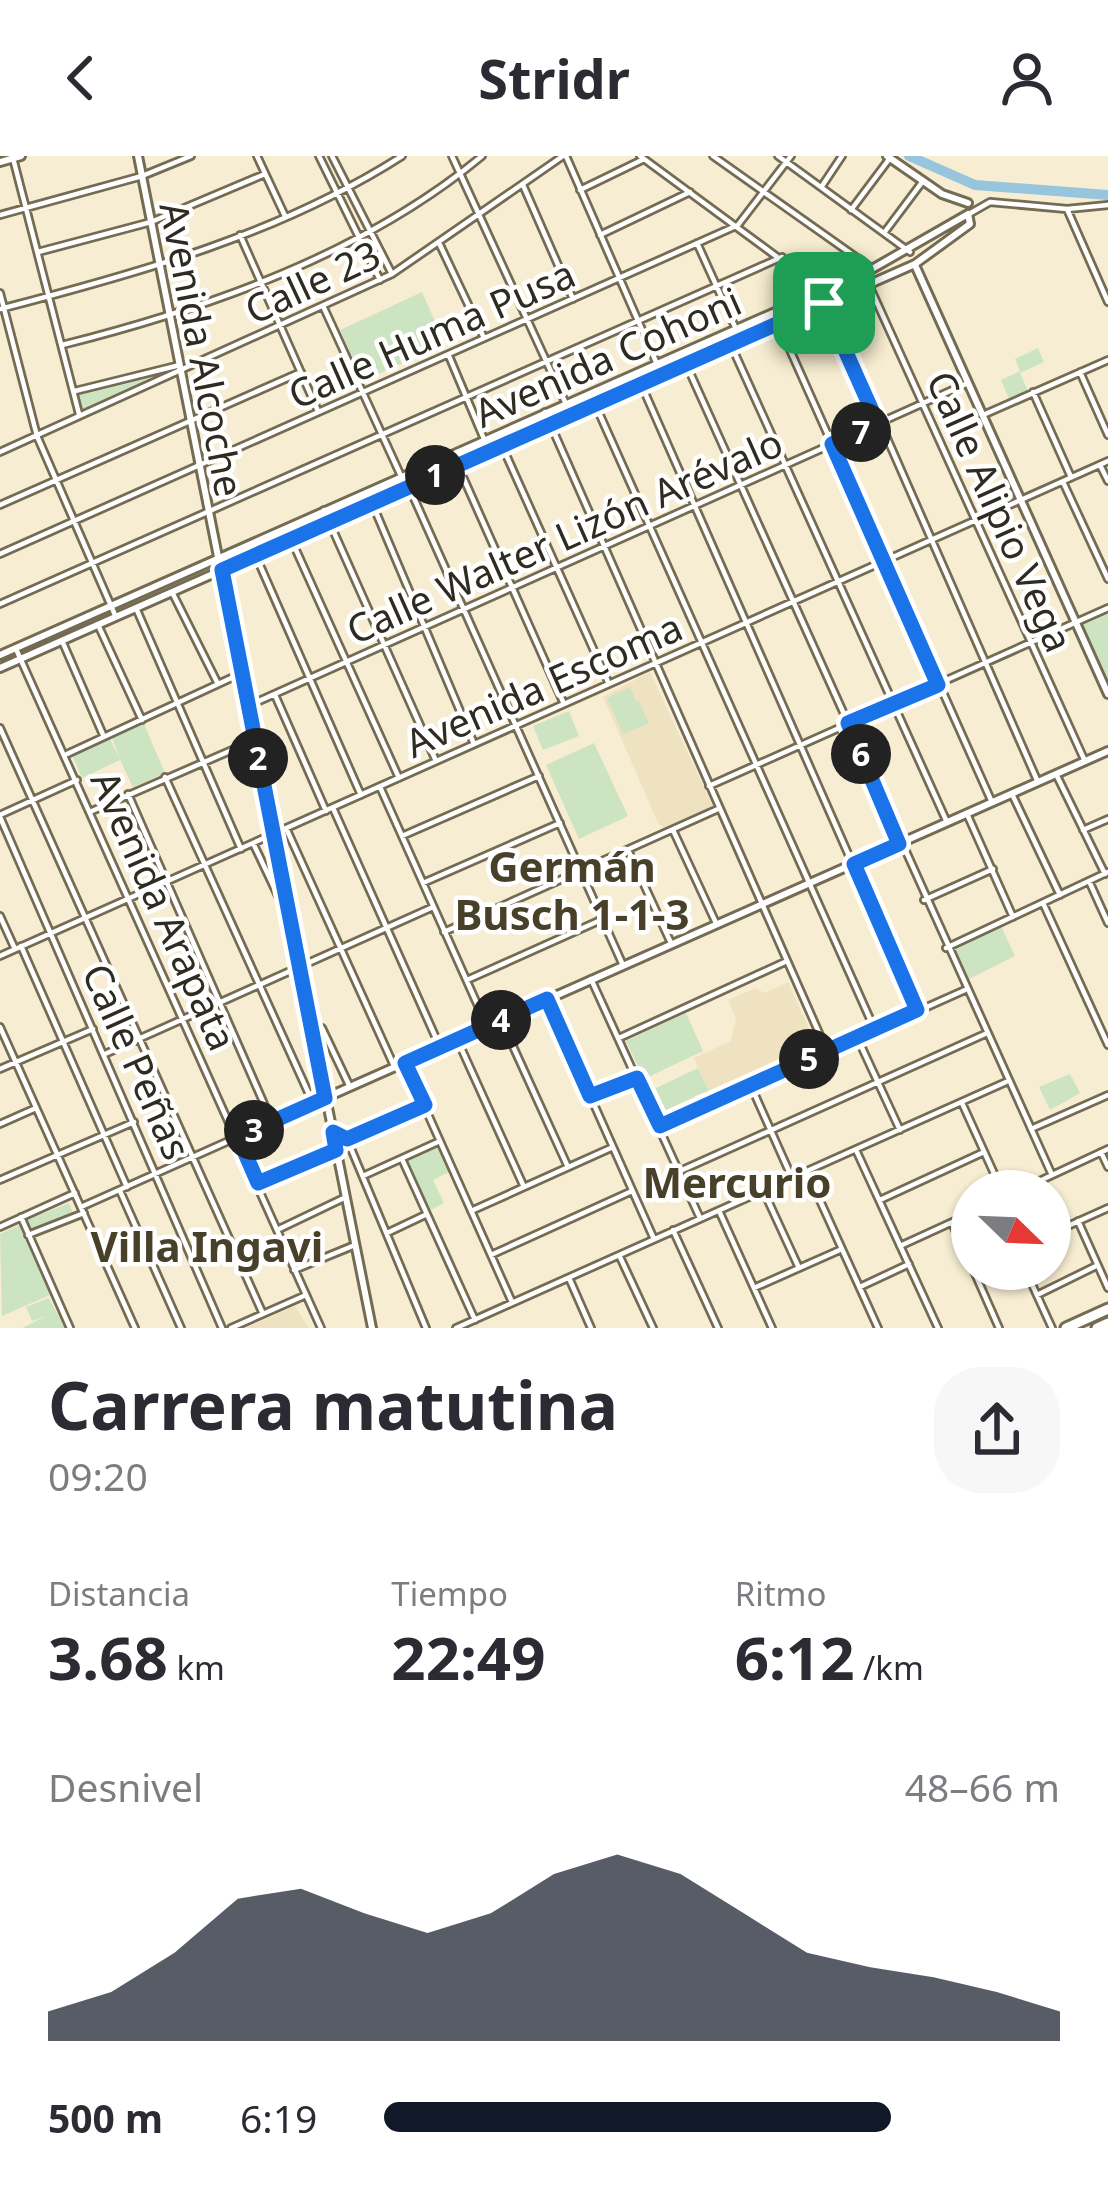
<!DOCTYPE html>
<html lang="es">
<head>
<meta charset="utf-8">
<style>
	:root { --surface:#fff; --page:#f7f7f7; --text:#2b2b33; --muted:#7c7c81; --accent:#111827 }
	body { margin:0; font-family:"Noto Sans",sans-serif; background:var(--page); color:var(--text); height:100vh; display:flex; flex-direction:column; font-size:45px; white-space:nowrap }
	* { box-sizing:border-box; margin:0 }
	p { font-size:39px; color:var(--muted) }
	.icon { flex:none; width:66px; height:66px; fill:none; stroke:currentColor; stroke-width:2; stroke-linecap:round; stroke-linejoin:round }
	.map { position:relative; height:1172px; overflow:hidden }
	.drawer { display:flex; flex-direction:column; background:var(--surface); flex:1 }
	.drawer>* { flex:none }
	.needle { width:78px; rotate:113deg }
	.controls { position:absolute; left:951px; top:1014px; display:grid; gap:24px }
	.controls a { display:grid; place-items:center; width:120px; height:120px; border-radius:50%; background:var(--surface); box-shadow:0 3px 9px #0004; font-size:60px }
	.pin { position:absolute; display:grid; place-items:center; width:102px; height:102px; color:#fff; margin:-51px; border-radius:24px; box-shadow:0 6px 18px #0006 }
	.km { position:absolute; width:60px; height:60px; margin:-30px; border-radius:50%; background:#222; color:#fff; font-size:33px; line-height:60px; text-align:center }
	.round { display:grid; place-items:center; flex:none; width:126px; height:126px; border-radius:48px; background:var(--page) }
	.summary { display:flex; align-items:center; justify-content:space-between; height:204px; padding:0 48px }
	h1 { font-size:66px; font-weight:700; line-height:90px }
	.figures { display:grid; grid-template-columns:repeat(3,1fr); gap:18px; height:204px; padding:12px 48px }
	.figures div { display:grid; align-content:center }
	.figures b { font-size:60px; font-weight:700 }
	.figures small { font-size:33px; font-weight:400 }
	.figures p { font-size:33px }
	.chart { height:336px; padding:24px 48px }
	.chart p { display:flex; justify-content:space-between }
	.chart svg { width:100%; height:216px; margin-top:12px; fill:var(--accent); opacity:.7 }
	ul { padding:0 48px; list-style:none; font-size:39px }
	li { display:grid; grid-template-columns:192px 144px 1fr; align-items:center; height:90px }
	li i { height:30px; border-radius:15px; background:var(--accent) }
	header { display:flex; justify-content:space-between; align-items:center; height:156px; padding:0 48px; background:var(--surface); font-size:54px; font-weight:700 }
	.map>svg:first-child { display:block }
	.built { fill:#efe2c0 }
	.green { fill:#cde4c3 }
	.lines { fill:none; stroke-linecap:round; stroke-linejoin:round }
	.river { stroke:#96c5dd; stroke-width:10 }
	.minor-casing { stroke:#746b53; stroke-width:10 }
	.tertiary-casing { stroke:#746b53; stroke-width:12 }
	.primary-casing { stroke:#746b53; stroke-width:15 }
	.minor { stroke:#fff; stroke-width:4.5 }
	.tertiary { stroke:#fff; stroke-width:6 }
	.primary { stroke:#fff; stroke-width:9 }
	.route-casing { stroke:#fff; stroke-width:24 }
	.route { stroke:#1a73e8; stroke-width:15 }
	.labels { text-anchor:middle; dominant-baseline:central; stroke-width:9; stroke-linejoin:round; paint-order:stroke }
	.street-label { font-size:39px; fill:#2e2b20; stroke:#fff }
	.neighbourhood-label { font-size:42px; font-weight:bold; fill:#49402a; stroke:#fff }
</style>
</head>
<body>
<header><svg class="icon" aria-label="back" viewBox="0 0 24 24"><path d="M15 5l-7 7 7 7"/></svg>Stridr<svg class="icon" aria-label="person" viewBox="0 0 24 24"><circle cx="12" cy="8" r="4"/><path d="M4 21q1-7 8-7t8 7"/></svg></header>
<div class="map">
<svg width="1108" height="1172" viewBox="0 0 1108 1172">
	<rect width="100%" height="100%" fill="#f7edd2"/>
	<path class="built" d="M 650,516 L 713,651 L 665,672 L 659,669 L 603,541 Z
		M 788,826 L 818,893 L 712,941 L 694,902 L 731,885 L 736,862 L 728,844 L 755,832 L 765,837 Z
		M 295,1150 L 309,1172 L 246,1172 Z"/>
	<path class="green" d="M 422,136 L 445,188 L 363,225 L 340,174 Z
		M 724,182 L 726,187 L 553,263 L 551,258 Z
		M 1038,192 L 1044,206 L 1020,217 L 1028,235 L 1009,243 L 1001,224 L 1020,215 L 1015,203 Z
		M 173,213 L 81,255 L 75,237 Z
		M 542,262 L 544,267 L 334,361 L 332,356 Z
		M 202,412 L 205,418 L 116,454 L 117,450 Z
		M 108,455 L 111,461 L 27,497 L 24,493 Z
		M 1108,458 L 1108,526 L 1083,469 Z
		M 630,531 L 636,545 L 626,550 L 639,545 L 649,567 L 623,578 L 607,542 Z
		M 569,555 L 579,580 L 543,594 L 533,570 Z
		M 144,568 L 165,617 L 133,631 L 120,604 L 82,622 L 72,599 L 109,581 L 120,603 L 112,582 Z
		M 594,587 L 628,660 L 579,683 L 546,609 Z
		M 1001,770 L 1015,800 L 969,823 L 955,793 Z
		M 686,857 L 703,895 L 644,923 L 626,885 Z
		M 698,912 L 709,935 L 694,940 L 698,947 L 659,966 L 646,937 Z
		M 1070,918 L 1080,937 L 1050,954 L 1039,931 Z
		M 439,989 L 451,1015 L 433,1024 L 444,1047 L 431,1054 L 405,1005 Z
		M 69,1047 L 74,1059 L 32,1076 L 27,1064 Z
		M 19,1069 L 50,1139 L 2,1160 L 0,1078 Z
		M 49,1142 L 65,1172 L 22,1172 L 46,1160 L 32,1165 L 26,1151 Z"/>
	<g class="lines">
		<path class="river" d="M 909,0 L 975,29 L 1108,39"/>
		<g class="minor-casing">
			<path id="minor" d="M 257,0 L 285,60
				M 319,0 L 380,124
				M 332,0 L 392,118
				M 452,0 L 566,248
				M 566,0 L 657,208
				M 640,0 L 822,134 L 1037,624
				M 713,0 L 870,111
				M 778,0 L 910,96
				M 13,2 L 79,258
				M 523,29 L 573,143
				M 822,30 L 842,0
				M 580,34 L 644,3
				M 1067,53 L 1108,146
				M 851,54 L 890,2
				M 969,58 L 990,46 L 1067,53 L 1108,49
				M 0,59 L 142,20 L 191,0
				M 884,77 L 923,25
				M 240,79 L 318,255
				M 600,79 L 690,36
				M 697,87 L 736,173
				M 440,89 L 484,182
				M 38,96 L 151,66 L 265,18
				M 868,127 L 1084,603
				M 0,137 L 37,280 L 115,459
				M 324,152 L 401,320
				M 0,153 C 139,117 280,78 402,0
				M 778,167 L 991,644
				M 726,178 L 946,664
				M 62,189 C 209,152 364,98 482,0
				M 449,200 L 484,283
				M 687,210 L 1052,1019
				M 1080,216 L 1108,279
				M 641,228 L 917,854
				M 75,235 L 180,209
				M 1033,236 L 1071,321
				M 595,248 L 875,874
				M 545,256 L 827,895
				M 983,259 L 1108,204
				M 503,292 L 609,528
				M 0,296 L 392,118 L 563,0
				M 1100,309 L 1108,325
				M 459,312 L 564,548
				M 1063,326 L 1108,423
				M 409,331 L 622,807
				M 372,347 L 474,588
				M 0,349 L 301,216
				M 324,354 L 436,605
				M 291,383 L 399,622
				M 0,398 L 738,69 L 791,0
				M 255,398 L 361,639
				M 172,436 L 218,528
				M 0,448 L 782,101
				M 136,452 L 241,693
				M 99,471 L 142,564
				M 63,487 L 104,581
				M 16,493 L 321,1172
				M 275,539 L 326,655
				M 248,550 L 968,227
				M 0,572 L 263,1158
				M 67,598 L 242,517
				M 1057,620 L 1105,718
				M 165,621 L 313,947
				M 709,630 L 1108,452
				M 380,631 L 487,870
				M 128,638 L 272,966
				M 1012,638 L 1060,739
				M 333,652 L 440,891
				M 92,655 L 255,584
				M 967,658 L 1013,761
				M 0,659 L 77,624
				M 0,661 L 222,1172
				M 286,672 L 395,912
				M 673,674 L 716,767
				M 1083,674 L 1108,663
				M 402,680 L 539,620
				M 253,687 L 289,763
				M 628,694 L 671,787
				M 1089,725 L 1108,767
				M 423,727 L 560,667
				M 924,744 L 993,713
				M 1043,747 L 1108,889
				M 0,760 L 15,793
				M 444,776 L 718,653
				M 21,790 L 127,1031
				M 946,792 L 1108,716
				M 0,800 L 1108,305
				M 591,823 L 700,1062
				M 467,824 L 603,763
				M 547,843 L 654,1083
				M 501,864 L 568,1011
				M 311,868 L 322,872 L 350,931
				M 0,871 L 135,1172
				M 857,881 L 900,974
				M 619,882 L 787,805
				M 457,883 L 524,1031
				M 105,898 L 433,751
				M 405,907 L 512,1146
				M 0,913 L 93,873
				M 751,930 L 792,1022
				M 592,940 L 637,922
				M 962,947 L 1002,1035
				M 0,968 L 36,952
				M 660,970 L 965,834
				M 1031,973 L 1108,939
				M 333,975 L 347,983 L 426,1172
				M 347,983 L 424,949
				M 856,994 L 938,1172
				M 1101,996 L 1108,1011
				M 402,1003 L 475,1164
				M 680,1015 L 985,878
				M 807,1016 L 878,1172
				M 363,1020 L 440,985
				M 0,1024 L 134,966
				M 258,1027 L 335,994
				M 120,1035 L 181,1172
				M 1018,1035 L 1108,993
				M 764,1036 L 799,1112
				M 880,1044 L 984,996
				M 81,1051 L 325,942
				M 471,1055 L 613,991
				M 720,1057 L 772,1172
				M 21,1061 L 70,1172
				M 1078,1065 L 1108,1132
				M 952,1067 L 972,1111
				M 0,1071 L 75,1037
				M 277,1074 L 346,1041
				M 673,1074 L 718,1172
				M 387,1077 L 425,1059
				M 1050,1078 L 1108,1052
				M 28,1079 L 84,1057
				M 900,1090 L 972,1057
				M 491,1099 L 632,1035
				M 620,1101 L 653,1172
				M 973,1113 L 999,1172
				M 1025,1113 L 1052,1172
				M 294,1114 L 355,1089
				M 569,1122 L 591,1172
				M 860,1131 L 909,1108
				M 754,1132 L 842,1093
				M 1037,1139 L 1096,1110
				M 231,1172 L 306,1139
				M 456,1172 L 1006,926"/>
		</g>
		<g class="tertiary-casing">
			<path id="tertiary" d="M 138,0 L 372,1172
				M 887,0 L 942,38 L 968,47
				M 0,6 L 21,0
				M 915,109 L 1108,538
				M 0,499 L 872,113 L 968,58
				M 0,512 L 915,108 L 970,68 L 968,58
				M 325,942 L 1108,595"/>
		</g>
		<g class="primary-casing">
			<path id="primary" d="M 1066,1172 L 1108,1153
				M 1097,1172 L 1108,1167"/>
		</g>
		<use href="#minor" class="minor"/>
		<use href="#tertiary" class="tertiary"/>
		<use href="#primary" class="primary"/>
	</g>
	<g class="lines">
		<g class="route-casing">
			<path id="route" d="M 824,147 L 878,268 L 832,288 L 938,529 L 848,567 L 899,688 L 854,708 L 917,854 L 660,970 L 637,922 L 590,940 L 547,843 L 405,907 L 425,949 L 347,983 L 333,976 L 336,994 L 258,1027 L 238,981 L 325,942 L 222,414 Z"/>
		</g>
		<use href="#route" class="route"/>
	</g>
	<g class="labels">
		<g class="street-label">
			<text transform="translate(312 125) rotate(-25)">Calle 23</text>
			<text transform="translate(431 177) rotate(-24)">Calle Huma Pusa</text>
			<text transform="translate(203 193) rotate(79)">Avenida Alcoche</text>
			<text transform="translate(607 200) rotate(-24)">Avenida Cohoni</text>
			<text transform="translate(1001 355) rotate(66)">Calle Alipio Vega</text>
			<text transform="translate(564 379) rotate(-24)">Calle Walter Lizón Arévalo</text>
			<text transform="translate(543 528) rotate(-24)">Avenida Escoma</text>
			<text transform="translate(165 754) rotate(66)">Avenida Arapata</text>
			<text transform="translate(138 905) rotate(66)">Calle Peñas</text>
		</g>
		<g class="neighbourhood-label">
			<text x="572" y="709">Germán<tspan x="572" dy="48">Busch 1-1-3</tspan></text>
			<text x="737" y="1025">Mercurio</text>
			<text x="207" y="1089">Villa Ingavi</text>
		</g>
	</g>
</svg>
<div class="controls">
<a><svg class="needle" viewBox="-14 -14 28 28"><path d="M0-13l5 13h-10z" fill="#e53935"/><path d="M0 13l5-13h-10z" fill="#7c7c81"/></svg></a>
</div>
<div class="pin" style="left:824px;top:147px;background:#1e9e55"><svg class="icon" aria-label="arrive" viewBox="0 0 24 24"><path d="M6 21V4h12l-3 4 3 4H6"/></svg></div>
<b class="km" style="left:435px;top:319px">1</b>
<b class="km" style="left:258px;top:602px">2</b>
<b class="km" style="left:254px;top:974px">3</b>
<b class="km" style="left:501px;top:864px">4</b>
<b class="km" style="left:809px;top:903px">5</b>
<b class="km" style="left:861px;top:598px">6</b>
<b class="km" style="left:861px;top:276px">7</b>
</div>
<section class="drawer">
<div class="summary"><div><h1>Carrera matutina</h1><p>09:20</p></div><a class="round"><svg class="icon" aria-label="share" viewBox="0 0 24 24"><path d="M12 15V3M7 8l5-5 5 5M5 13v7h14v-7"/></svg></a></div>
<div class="figures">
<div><p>Distancia</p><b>3.68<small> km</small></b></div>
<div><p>Tiempo</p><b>22:49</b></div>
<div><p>Ritmo</p><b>6:12<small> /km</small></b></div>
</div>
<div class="chart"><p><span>Desnivel</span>48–66 m</p>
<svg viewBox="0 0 160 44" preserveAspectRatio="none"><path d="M0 44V38L10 34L20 26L30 15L40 13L50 18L60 22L70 18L80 10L90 6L100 10L110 18L120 26L130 29L140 31L150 34L160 38V44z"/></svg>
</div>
<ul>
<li><b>500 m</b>6:19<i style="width:75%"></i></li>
</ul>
</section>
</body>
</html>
